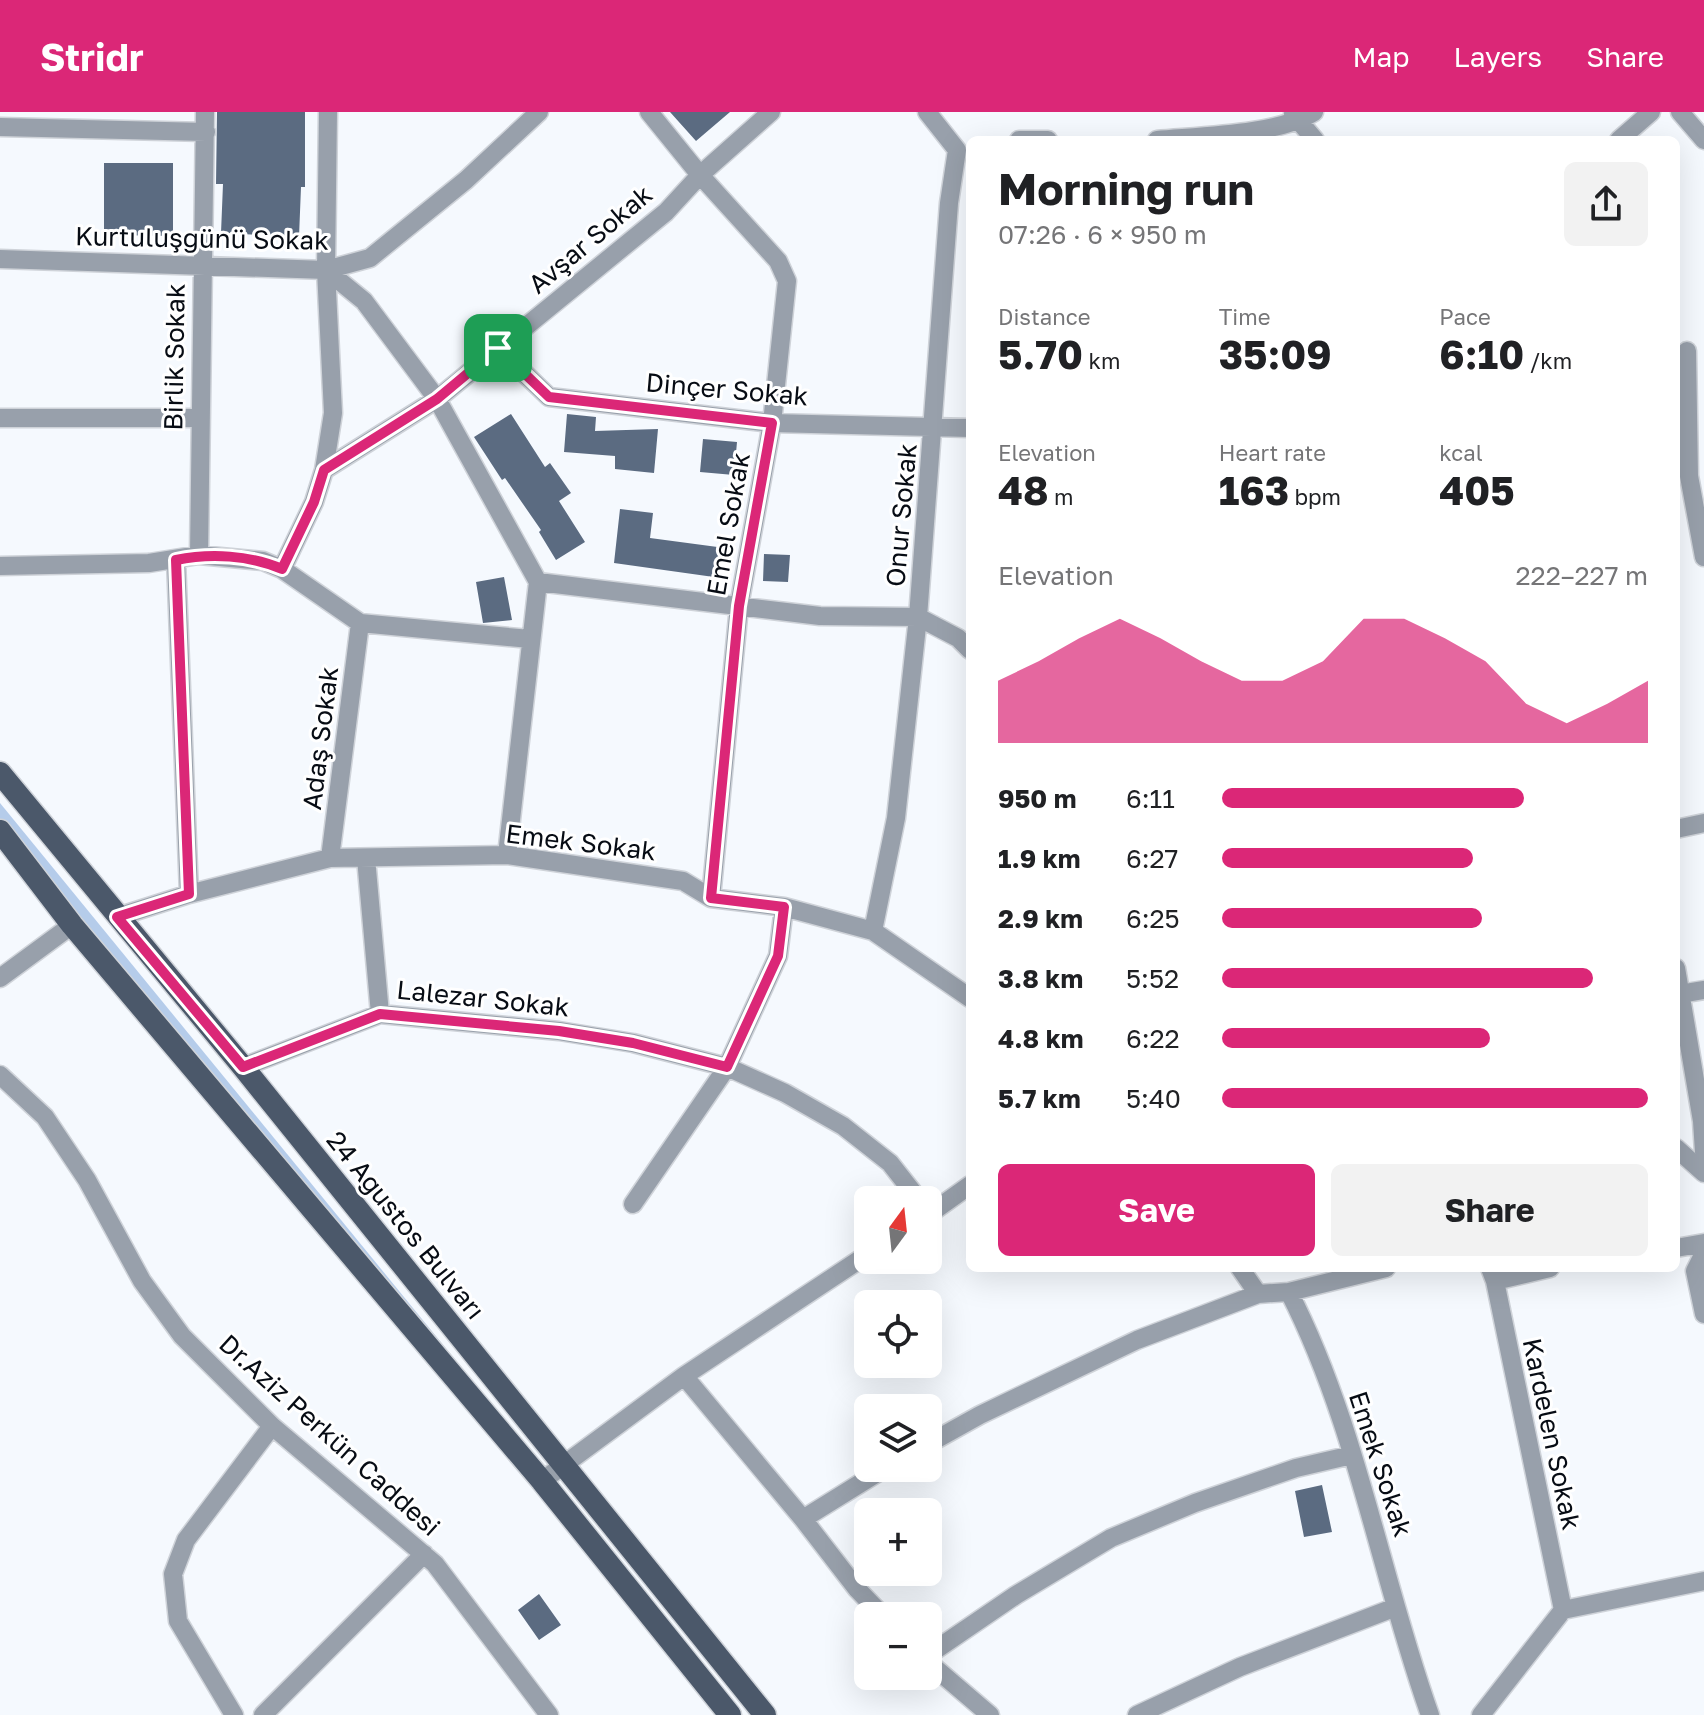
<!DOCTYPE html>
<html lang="en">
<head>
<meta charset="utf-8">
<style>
	:root { --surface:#fff; --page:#f2f2f2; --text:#202124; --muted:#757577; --accent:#db2777 }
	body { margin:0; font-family:"Golos Text",sans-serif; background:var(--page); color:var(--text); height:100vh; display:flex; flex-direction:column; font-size:30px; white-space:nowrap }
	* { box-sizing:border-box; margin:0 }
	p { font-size:26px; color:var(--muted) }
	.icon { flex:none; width:44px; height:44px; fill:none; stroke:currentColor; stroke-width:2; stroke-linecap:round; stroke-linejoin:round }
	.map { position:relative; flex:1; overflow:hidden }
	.details { position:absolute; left:966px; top:24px; width:714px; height:1136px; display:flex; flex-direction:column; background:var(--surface); border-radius:12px; box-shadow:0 8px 32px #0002 }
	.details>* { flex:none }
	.needle { width:52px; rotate:15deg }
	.controls { position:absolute; left:854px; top:1074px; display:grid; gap:16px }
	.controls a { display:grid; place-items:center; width:88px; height:88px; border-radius:12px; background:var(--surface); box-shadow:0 8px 32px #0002; font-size:40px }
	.pin { position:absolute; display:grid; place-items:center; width:68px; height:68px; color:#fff; margin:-34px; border-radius:16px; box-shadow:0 4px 12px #0006 }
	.round { display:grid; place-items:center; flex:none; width:84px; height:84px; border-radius:12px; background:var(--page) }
	.overview { display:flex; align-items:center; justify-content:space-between; height:136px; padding:0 32px }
	h1 { font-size:44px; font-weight:700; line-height:60px }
	.stats { display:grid; grid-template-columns:repeat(3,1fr); gap:12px; height:136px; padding:8px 32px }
	.stats div { display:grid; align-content:center }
	.stats b { font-size:40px; font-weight:700 }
	.stats small { font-size:22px; font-weight:400 }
	.stats p { font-size:22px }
	.chart { height:224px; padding:16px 32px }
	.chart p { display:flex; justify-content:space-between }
	.chart svg { width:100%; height:144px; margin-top:8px; fill:var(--accent); opacity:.7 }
	.button { display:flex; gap:16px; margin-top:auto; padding:16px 32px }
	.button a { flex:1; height:92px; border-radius:12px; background:var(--accent); color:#fff; font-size:32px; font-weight:700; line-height:92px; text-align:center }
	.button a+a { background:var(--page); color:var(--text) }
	ul { padding:0 32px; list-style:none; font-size:26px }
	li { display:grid; grid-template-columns:128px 96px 1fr; align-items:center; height:60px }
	li i { height:20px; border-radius:10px; background:var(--accent) }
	header { display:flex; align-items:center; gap:48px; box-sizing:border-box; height:112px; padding:0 40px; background:var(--accent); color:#fff }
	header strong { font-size:38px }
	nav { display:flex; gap:44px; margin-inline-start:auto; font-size:28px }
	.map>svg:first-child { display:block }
	.green { fill:#b5ccea }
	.building { fill:#5b6b81 }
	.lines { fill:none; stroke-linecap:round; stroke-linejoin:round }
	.minor-casing { stroke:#cfd3d9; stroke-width:21 }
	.major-casing { stroke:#cfd3d9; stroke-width:25 }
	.minor { stroke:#98a0ab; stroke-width:18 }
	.major { stroke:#4b586a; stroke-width:22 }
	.route-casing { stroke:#fff; stroke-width:16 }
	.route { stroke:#db2777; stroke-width:10 }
	.labels { text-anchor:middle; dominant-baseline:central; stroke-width:6; stroke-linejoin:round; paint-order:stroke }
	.street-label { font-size:26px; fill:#070c14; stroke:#fff }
</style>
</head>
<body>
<header>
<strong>Stridr</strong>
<nav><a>Map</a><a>Layers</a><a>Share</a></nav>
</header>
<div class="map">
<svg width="1704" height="1603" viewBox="0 0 1704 1603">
	<rect width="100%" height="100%" fill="#f5f9fe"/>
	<path class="green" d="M 0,691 L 534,1344 L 526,1351 L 0,708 Z"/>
	<path class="building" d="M 217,0 L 305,0 L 305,75 L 301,75 L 299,125 L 221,121 L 223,72 L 216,72 Z
		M 670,0 L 730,0 L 696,29 Z
		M 104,51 L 173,51 L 173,124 L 104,123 Z
		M 511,302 L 545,355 L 550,351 L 571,381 L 559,389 L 585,430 L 556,448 L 539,420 L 541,418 L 505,366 L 502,368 L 474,325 Z
		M 567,302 L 596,305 L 595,319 L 658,317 L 654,361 L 615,357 L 615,344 L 564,340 Z
		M 703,327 L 737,330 L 734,363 L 700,360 Z
		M 620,397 L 653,401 L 650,426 L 725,436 L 721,466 L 614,451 Z
		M 764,442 L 790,443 L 788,470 L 763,469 Z
		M 504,465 L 512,508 L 483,511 L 476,470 Z
		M 1322,1373 L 1332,1420 L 1304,1425 L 1295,1379 Z
		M 539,1482 L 561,1513 L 539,1528 L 518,1498 Z"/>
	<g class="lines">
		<g class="minor-casing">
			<path id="minor" d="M 649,0 L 700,63 L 778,149 L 787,169 L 772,311 L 739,494 L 711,786
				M 1680,0 L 1704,28
				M 1293,2 L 1315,28
				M 0,15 L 206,20
				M 1019,28 L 1048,28
				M 1157,28 C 1201,24 1277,23 1314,0
				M 1619,28 L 1651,0
				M 0,147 L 326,158 L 370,146 L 466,68 L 539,0
				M 326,158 L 364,189 L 437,287 L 538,470 L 820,504 L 918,505 L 958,526 L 970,538
				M 498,236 L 549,285 L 772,311 L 970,316
				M 1687,239 L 1689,364 L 1704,445
				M 0,306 L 199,306
				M 324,358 L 333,301 L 326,158 L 328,0
				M 199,443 L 205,0
				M 176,448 L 189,782
				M 0,454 L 149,451 L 199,443 L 263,449 L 282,457 L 360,511 L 530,527
				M 282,457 L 314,390 L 324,358 L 437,287 L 666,100 L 700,63 L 771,0
				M 1676,717 L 1704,711
				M 507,743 L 538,470
				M 330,746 L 360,511
				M 366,746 L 380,902
				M 117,805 L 189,782 L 330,746 L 507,743 L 683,769 L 711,786 L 784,795 L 873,819 L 970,886
				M 873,819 L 896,706 L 918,505 L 949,91 L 957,38 L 927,0
				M 1676,856 L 1702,1009 L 1704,1040
				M 0,866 L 72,813
				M 1680,882 L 1704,878
				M 243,955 L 380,902 L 559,919 L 633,931 L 727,955 L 785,981 L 843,1014 L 890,1051 L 919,1088
				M 0,963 L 45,1005 L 87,1068 L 142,1169 L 182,1224 L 272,1314 L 435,1452 L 549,1603
				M 1676,1036 L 1704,1061
				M 633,1092 L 727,955 L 778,844 L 784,795
				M 928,1103 L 970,1073
				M 1676,1136 L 1704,1131
				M 1704,1141 L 1695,1159 L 1704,1202
				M 1240,1156 L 1258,1182 L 1289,1180 C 1357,1313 1380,1463 1430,1603
				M 1490,1156 L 1495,1169 L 1563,1498
				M 1495,1169 L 1550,1156
				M 1289,1180 L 1386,1156
				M 684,1264 L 803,1407 L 857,1477 L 883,1504
				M 928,1332 L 980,1303 L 1137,1228 L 1258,1182
				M 542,1369 L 684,1264 L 868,1142
				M 803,1407 L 885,1356
				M 928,1543 L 1016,1483 L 1111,1426 L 1195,1391 L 1296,1356 L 1352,1343
				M 928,1550 L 990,1603
				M 234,1603 L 178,1509 L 173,1462 L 186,1428 L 272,1314
				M 263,1603 L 424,1442
				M 1137,1603 L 1240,1555 L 1396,1495
				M 1481,1603 L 1563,1498 L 1704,1469"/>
		</g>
		<g class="major-casing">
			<path id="major" d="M 0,661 L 243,955 L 765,1603
				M 0,719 L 72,813 L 542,1369 L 730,1603"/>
		</g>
		<use href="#minor" class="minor"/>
		<use href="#major" class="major"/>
	</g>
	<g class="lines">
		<g class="route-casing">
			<path id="route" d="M 498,236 L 549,285 L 772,311 L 739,494 L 711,786 L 784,795 L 778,844 L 727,955 L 633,931 L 559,919 L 380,902 L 243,955 L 117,805 L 189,782 L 176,448 C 210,441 250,443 282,457 L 314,390 L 324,358 L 437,287 Z"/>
		</g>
		<use href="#route" class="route"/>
	</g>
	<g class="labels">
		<g class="street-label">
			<text transform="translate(202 126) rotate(1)">Kurtuluşgünü Sokak</text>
			<text transform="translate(590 127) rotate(-40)">Avşar Sokak</text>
			<text transform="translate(174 245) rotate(-89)">Birlik Sokak</text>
			<text transform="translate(727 277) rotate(5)">Dinçer Sokak</text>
			<text transform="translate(901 403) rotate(-85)">Onur Sokak</text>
			<text transform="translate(728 412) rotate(-80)">Emel Sokak</text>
			<text transform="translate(320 626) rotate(-83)">Adaş Sokak</text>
			<text transform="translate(581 730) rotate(7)">Emek Sokak</text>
			<text transform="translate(483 886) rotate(6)">Lalezar Sokak</text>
			<text transform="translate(406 1113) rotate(51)">24 Ağustos Bulvarı</text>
			<text transform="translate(1552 1322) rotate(78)">Kardelen Sokak</text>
			<text transform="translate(330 1323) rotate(42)">Dr.Aziz Perkün Caddesi</text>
			<text transform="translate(1381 1352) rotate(72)">Emek Sokak</text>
		</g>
	</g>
</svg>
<div class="controls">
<a><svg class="needle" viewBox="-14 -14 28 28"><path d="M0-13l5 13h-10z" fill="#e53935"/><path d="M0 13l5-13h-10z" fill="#757577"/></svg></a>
<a><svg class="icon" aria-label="locate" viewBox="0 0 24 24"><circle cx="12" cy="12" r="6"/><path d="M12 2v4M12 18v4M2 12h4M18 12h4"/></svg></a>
<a><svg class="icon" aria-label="layers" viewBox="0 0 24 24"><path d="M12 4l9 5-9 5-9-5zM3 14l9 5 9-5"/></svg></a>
<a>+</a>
<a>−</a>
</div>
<div class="pin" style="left:498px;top:236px;background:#1e9e55"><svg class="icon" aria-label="arrive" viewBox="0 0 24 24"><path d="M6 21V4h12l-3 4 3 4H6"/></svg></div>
<section class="details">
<div class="overview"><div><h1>Morning run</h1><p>07:26 · 6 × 950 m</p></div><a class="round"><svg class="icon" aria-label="share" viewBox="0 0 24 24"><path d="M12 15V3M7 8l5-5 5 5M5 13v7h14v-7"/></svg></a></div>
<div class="stats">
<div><p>Distance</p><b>5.70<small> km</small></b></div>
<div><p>Time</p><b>35:09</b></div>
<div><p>Pace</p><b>6:10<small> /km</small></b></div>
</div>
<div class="stats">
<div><p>Elevation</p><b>48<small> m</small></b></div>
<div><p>Heart rate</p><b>163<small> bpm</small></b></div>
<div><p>kcal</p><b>405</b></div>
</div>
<div class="chart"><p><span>Elevation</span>222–227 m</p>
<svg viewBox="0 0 160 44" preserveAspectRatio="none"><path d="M0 44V25L10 19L20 12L30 6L40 12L50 19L60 25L70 25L80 19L90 6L100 6L110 12L120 19L130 32L140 38L150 32L160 25V44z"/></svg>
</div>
<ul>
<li><b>950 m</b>6:11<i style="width:71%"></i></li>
<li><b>1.9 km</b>6:27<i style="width:59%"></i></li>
<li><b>2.9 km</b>6:25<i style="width:61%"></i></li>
<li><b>3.8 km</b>5:52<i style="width:87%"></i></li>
<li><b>4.8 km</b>6:22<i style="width:63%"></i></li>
<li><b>5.7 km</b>5:40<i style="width:100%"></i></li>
</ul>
<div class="button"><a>Save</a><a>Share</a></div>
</section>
</div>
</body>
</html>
